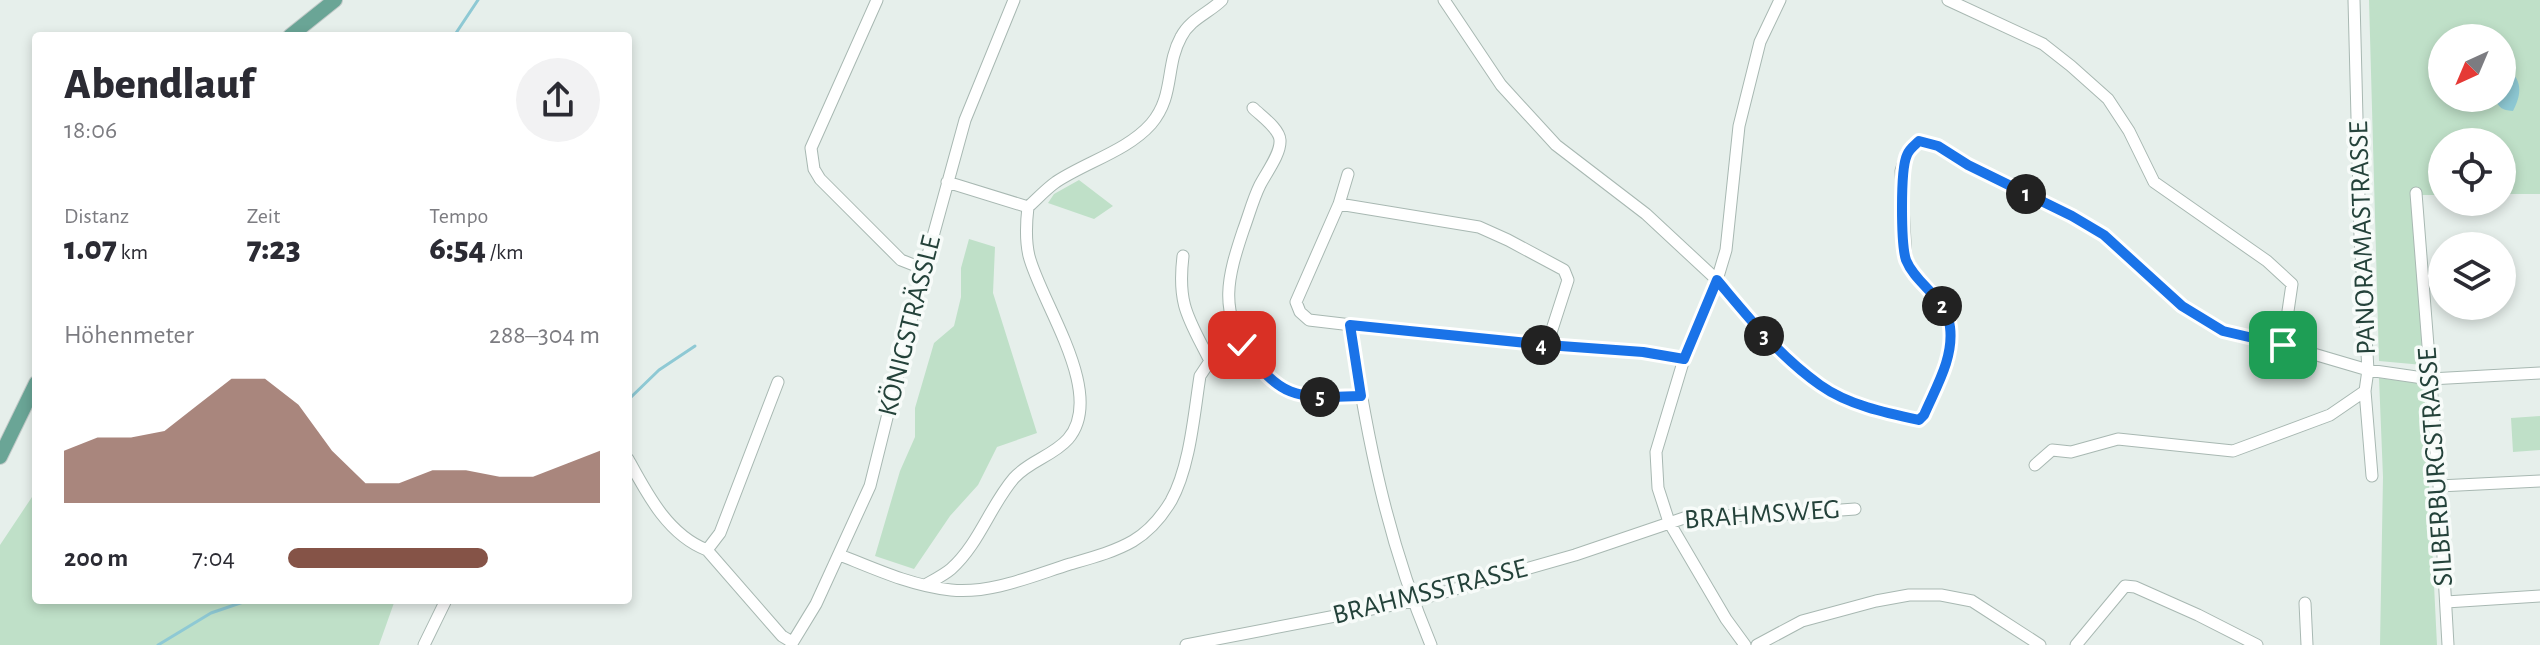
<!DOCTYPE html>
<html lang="de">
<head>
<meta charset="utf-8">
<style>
	:root { --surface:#fff; --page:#f2f2f3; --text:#2b2b33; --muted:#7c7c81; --accent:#855347 }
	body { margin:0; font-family:"Alegreya Sans",sans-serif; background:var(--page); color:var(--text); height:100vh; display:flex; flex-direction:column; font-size:30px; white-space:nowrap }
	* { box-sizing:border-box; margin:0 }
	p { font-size:26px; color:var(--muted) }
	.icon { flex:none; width:44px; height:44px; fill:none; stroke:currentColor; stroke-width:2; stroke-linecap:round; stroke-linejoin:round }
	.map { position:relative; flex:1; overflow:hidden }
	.panel { position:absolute; left:32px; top:32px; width:600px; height:572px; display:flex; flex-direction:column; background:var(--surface); border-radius:8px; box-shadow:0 4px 12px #0003 }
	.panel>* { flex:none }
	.needle { width:52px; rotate:224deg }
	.tools { position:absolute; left:2428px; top:24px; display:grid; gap:16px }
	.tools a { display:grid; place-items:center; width:88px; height:88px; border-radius:50%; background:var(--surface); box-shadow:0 4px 12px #0003; font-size:40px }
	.pin { position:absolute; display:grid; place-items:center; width:68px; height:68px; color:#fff; margin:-34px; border-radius:16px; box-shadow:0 4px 12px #0006 }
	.km { position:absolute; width:40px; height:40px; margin:-20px; border-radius:50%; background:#222; color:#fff; font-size:22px; line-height:40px; text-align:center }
	.round { display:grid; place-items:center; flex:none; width:84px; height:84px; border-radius:42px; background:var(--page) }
	.overview { display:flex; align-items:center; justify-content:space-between; height:136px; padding:0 32px }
	h1 { font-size:44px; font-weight:800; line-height:60px }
	.figures { display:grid; grid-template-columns:repeat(3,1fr); gap:12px; height:136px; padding:8px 32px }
	.figures div { display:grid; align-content:center }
	.figures b { font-size:34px; font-weight:800 }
	.figures small { font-size:22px; font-weight:400 }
	.figures p { font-size:22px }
	.chart { height:224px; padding:16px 32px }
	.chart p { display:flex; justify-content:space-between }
	.chart svg { width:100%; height:144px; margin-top:8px; fill:var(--accent); opacity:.7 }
	ul { padding:0 32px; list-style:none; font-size:26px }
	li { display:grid; grid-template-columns:128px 96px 1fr; align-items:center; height:60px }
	li i { height:20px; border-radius:10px; background:var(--accent) }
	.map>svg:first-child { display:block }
	.green { fill:#bfe0c8; fill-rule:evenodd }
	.water { fill:#8ec9d4 }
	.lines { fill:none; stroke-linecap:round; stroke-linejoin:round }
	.stream { stroke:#8ec9d4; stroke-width:3 }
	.minor-casing { stroke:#a8b8b2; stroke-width:13 }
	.major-casing { stroke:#c2cac8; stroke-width:16 }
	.minor { stroke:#fff; stroke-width:11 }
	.major { stroke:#6aa596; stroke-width:14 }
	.route-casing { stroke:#fff; stroke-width:16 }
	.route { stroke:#1a73e8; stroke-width:10 }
	.labels { text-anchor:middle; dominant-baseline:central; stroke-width:7; stroke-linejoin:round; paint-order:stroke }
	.street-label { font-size:28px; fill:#24423a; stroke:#f7fbf9 }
</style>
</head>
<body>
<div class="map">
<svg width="2540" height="645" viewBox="0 0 2540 645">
	<rect width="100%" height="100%" fill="#e6efeb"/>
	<path class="green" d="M 2369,0 L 2540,0 L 2540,194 L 2502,194 L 2502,142 L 2442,142 L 2442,195 L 2412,195 L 2423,365 L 2379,361 ZM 2442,38 L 2502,38 L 2502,98 L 2442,98 Z
		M 1079,180 L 1113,206 L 1094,219 L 1048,203 L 1054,194 Z
		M 969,239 L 995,247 L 993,293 L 1037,433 L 997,447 L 978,485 L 950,516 L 914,569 L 875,556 L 900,471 L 915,437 L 915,408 L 934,343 L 954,326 L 961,297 L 961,268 Z
		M 2379,378 L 2424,384 L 2437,645 L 2380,645 L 2383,477 Z
		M 2540,416 L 2540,450 L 2513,452 L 2511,418 Z
		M 36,491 L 36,600 L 395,600 L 379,645 L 0,645 L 0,545 Z"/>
	<path class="water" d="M 2502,64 C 2521,77 2524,90 2513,111 C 2501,110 2500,108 2494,98 L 2502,98 Z"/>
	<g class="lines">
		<path class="stream" d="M 454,36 L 478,0
			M 628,400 L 659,370 L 695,346
			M 158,645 L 211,613 L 249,600"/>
		<g class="minor-casing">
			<path id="minor" d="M 877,0 L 811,148 L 814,169 L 820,179 L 901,260 L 924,269
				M 1444,0 L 1501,85 L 1556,145 L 1646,214 L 1717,280 L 1771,344 L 1822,386 L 1838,395 L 1867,407 L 1916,419 L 1922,418 L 1948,360 L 1951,344 L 1950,323 L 1937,297 L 1916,275 L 1906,259 L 1901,171 L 1907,152 L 1919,141 L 1938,146 L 1968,165 L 2072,216 L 2104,235 L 2182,306 L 2223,331 L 2283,345 L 2368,370 L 2430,379 L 2540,373
				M 1948,0 L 2043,44 L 2071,66 L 2108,99 L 2129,131 L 2154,182 L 2267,261 L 2292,284 L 2283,345
				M 2354,0 L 2360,236 L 2368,370 L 2365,391 L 2372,476
				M 1253,108 C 1261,116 1279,128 1280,140 C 1281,154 1266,173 1260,185 C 1253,199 1249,215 1243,231 C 1228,276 1218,311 1249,353 C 1284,403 1306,398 1361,396
				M 1348,174 L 1339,204 L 1296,302 L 1300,312 L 1309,320 L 1437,335 L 1643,352 L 1684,359
				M 947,182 L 1028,207
				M 2416,193 L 2439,486 L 2448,645
				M 1339,204 L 1479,227 L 1508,240 L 1564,270 L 1568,280 L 1547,345
				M 1183,256 C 1177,306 1189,319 1210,361
				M 1350,325 C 1367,438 1387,540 1431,645
				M 628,459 C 647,494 668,535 707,550 L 782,636 L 792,642
				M 2035,465 L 2052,450 L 2071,452 L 2118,439 L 2233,451 L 2330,415 L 2365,391
				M 2439,486 L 2540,481
				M 707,550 L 720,533 L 778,382
				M 840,555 C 875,569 912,586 951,590 C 991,594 1032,576 1070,564 C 1091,558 1114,552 1133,541 C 1148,532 1162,516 1171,501 C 1190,467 1194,414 1200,376 L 1210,361 L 1252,358
				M 925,585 C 934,580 944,575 951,569 C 979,544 990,506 1014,478 C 1029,461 1053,456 1068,439 C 1107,394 1041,303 1029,256 C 1025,239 1026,224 1028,207 C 1037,199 1046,189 1056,182 C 1086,162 1127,151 1151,124 C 1175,96 1165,66 1181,37 C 1190,19 1209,13 1222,0
				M 2446,602 L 2540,596
				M 2305,603 L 2307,645
				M 424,645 L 446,600
				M 791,645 L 816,604 L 870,486 L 924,269 L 965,120 L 1014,0
				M 1186,645 L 1413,601 L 1575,555 L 1687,517 L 1786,514 L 1855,509
				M 1745,645 L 1726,619 L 1669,522 L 1658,488 L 1656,452 L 1684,359 L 1717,280 L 1726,250 L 1739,126 L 1760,42 L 1780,0
				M 1757,645 L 1802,621 L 1876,601 L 1909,595 L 1941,595 L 1972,601 L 2040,645
				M 2076,645 L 2125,586 L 2135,587 L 2198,615 L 2257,645"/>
		</g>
		<g class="major-casing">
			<path id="major" d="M 290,36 L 335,0
				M 0,457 L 36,383"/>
		</g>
		<use href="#minor" class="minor"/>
		<use href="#major" class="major"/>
	</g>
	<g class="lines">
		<g class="route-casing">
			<path id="route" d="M 1242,345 C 1283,401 1296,398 1361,396 L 1350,325 L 1547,345 L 1643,352 L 1684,359 L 1717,280 C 1749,318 1779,356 1820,385 C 1848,405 1886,413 1919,420 L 1924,415 C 1936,387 1954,358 1950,327 C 1947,298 1916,285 1906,260 C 1901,245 1900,170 1907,155 C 1909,149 1915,145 1919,141 L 1938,146 L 1968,165 L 2072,216 L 2104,235 L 2182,306 L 2223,331 L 2283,345"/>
		</g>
		<use href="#route" class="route"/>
	</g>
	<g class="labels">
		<g class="street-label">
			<text transform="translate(2363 238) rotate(-92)">PANORAMASTRASSE</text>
			<text transform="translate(910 326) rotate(-76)">KÖNIGSTRÄSSLE</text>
			<text transform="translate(2436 467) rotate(-94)">SILBERBURGSTRASSE</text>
			<text transform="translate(1762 515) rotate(-4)">BRAHMSWEG</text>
			<text transform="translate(1430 592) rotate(-14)">BRAHMSSTRASSE</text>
		</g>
	</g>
</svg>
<div class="tools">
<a><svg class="needle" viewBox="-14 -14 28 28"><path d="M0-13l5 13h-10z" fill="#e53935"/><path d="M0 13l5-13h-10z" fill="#7c7c81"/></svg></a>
<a><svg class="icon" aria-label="locate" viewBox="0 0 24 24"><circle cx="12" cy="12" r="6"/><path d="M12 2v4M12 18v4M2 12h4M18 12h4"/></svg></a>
<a><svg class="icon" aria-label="layers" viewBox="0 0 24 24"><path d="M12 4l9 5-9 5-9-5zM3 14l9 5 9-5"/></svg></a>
</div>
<div class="pin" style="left:2283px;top:345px;background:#1e9e55"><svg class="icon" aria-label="arrive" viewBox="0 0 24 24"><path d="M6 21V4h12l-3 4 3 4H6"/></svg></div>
<div class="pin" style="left:1242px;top:345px;background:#d93025"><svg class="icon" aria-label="check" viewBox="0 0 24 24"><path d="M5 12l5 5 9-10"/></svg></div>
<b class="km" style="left:2026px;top:194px">1</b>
<b class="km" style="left:1942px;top:306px">2</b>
<b class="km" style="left:1764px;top:336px">3</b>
<b class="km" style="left:1541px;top:345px">4</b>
<b class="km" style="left:1320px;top:397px">5</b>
<section class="panel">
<div class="overview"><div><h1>Abendlauf</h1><p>18:06</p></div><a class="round"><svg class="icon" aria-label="share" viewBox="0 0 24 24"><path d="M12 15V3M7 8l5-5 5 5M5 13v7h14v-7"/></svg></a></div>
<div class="figures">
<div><p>Distanz</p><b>1.07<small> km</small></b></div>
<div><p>Zeit</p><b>7:23</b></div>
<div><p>Tempo</p><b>6:54<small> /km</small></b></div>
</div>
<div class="chart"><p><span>Höhenmeter</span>288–304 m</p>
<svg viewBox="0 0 160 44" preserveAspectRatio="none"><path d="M0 44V28L10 24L20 24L30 22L40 14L50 6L60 6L70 14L80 28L90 38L100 38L110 34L120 34L130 36L140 36L150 32L160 28V44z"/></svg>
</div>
<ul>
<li><b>200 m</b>7:04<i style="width:64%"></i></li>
</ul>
</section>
</div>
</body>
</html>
